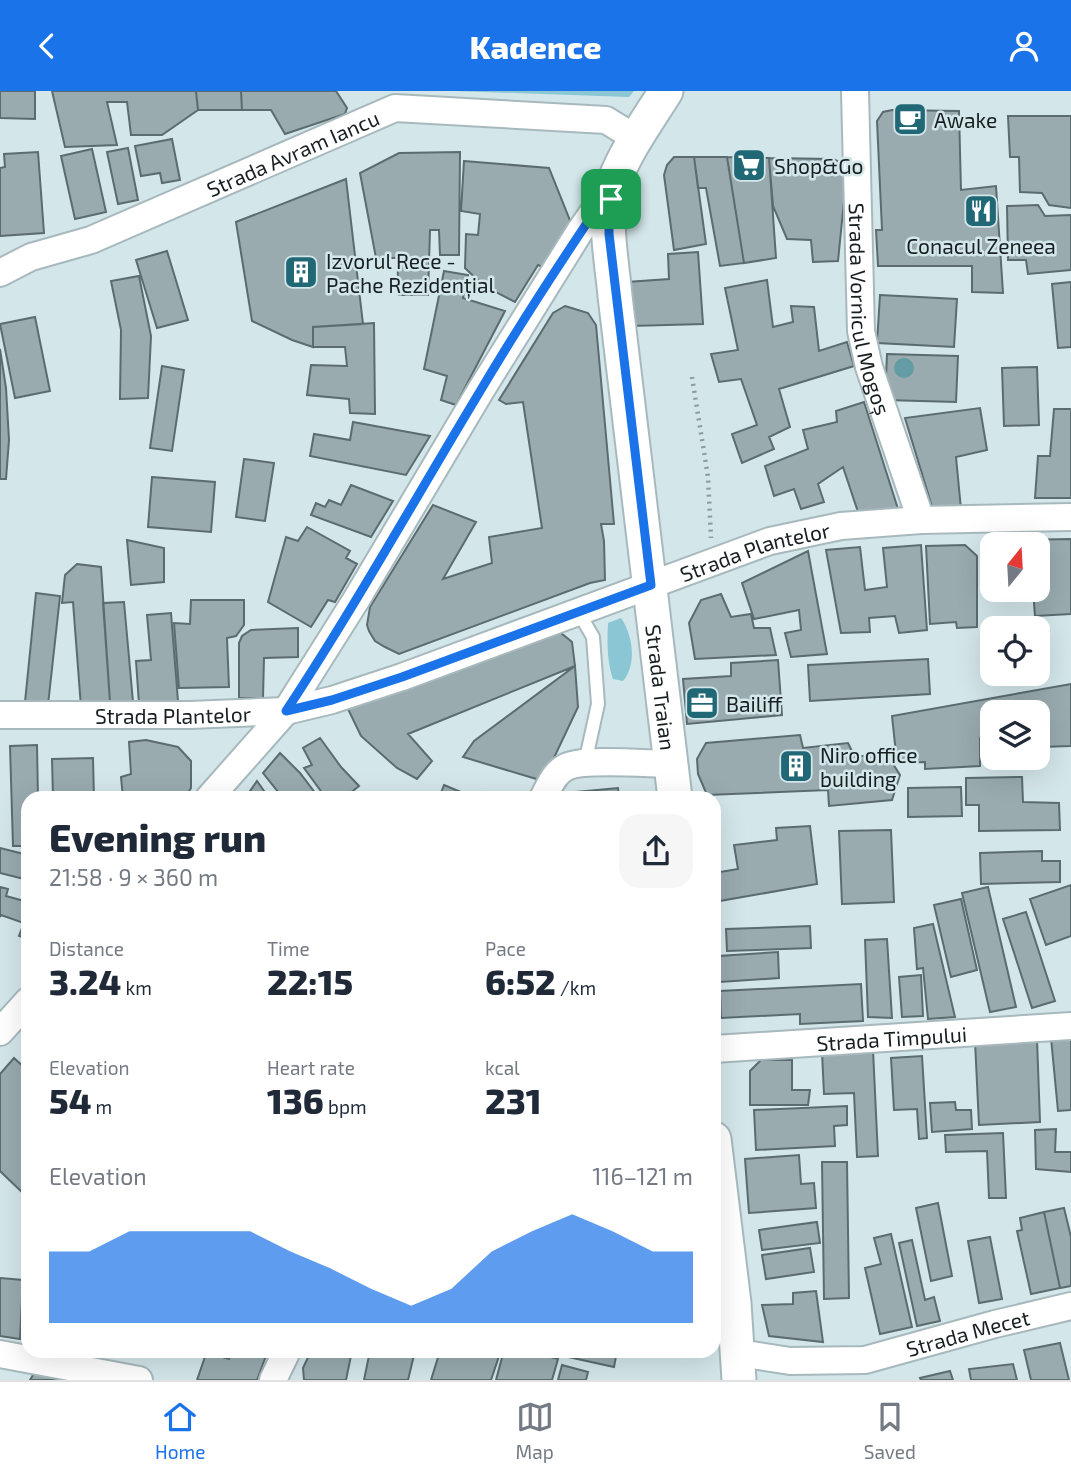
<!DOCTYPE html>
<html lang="en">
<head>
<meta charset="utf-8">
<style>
	:root { --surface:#fff; --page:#f6f6f7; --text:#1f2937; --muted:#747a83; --line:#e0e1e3; --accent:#1a73e8 }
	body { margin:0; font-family:"Exo 2",sans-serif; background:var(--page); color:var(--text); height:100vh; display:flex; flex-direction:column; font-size:26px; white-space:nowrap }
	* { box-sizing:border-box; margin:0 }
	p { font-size:23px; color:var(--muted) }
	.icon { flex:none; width:38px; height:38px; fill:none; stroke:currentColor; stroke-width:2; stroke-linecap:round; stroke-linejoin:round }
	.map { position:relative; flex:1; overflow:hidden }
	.details { position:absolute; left:21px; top:700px; width:700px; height:567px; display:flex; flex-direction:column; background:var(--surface); border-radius:21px; box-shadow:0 7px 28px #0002 }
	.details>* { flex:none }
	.needle { width:46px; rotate:18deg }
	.fabs { position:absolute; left:980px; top:441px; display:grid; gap:14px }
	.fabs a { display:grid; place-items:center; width:70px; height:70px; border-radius:14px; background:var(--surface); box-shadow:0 7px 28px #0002; font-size:35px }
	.pin { position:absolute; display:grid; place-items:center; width:60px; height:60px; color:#fff; margin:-30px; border-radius:14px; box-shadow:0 4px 10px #0006 }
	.round { display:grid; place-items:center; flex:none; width:74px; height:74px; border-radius:21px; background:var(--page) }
	.summary { display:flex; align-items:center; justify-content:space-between; height:119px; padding:0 28px }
	h1 { font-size:38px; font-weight:800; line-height:52px }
	.stats { display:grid; grid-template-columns:repeat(3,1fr); gap:10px; height:119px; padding:7px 28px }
	.stats div { display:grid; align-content:center }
	.stats b { font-size:35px; font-weight:800 }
	.stats small { font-size:19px; font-weight:400 }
	.stats p { font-size:19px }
	.chart { height:196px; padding:14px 28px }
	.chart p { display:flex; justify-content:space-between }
	.chart svg { width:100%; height:126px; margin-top:7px; fill:var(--accent); opacity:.7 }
	header { display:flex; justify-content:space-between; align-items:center; height:91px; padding:0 28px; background:var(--accent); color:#fff; font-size:32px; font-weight:800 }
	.menu { display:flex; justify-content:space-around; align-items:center; height:98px; border-top:2px solid var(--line); background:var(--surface); font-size:19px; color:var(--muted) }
	.menu a { display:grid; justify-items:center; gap:4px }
	.menu .selected { color:var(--accent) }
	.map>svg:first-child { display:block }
	.green { fill:#8ac6d3 }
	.building { fill:#99abaf; stroke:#5b6c6f; stroke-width:2 }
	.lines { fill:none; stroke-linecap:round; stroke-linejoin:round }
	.service-casing { stroke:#a7b9bd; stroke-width:16 }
	.minor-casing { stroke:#a7b9bd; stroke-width:30 }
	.tertiary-casing { stroke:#a7b9bd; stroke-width:37 }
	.path { stroke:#8c9b9d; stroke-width:4.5; stroke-dasharray:2 5; stroke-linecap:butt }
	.service { stroke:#fff; stroke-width:12 }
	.minor { stroke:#fff; stroke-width:26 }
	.tertiary { stroke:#fff; stroke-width:33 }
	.tree { fill:#639ca5 }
	.route-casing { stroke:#fff; stroke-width:14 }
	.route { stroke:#1a73e8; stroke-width:9 }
	.labels { text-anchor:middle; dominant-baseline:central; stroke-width:5; stroke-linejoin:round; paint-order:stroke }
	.poi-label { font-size:21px; fill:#181f20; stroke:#d3e6ea; text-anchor:start }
	.street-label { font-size:21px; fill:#181f20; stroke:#d3e6ea }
</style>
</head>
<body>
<header><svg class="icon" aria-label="back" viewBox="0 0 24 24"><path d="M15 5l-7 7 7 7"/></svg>Kadence<svg class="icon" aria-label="person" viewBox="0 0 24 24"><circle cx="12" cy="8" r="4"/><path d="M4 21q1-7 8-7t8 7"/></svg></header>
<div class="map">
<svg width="1071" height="1289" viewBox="0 0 1071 1289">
	<rect width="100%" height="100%" fill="#d3e6ea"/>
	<path class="green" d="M 454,0 L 634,0 L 629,6 Z
		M 621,527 C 633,544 637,574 623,590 L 613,588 C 607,570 607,552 608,532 Z"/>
	<path class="building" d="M 0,0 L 35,0 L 35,28 L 0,27 Z
		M 52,0 L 196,0 L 198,19 L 162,44 L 131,44 L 127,11 L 107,11 L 117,54 L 65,56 Z
		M 196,0 L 241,0 L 242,19 L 198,19 Z
		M 241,0 L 336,0 L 347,17 L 345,23 L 285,43 L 271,19 L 242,19 Z
		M 892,19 L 959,20 L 961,99 L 996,95 L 1003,202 L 972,201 L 972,175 L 878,175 L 876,139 L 882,139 L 877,30 L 883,21 Z
		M 1008,25 L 1071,25 L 1071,117 L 1049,114 L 1042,102 L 1020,101 L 1019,66 L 1010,66 Z
		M 172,48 L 180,89 L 162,92 L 160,82 L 141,85 L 135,55 Z
		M 128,57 L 138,109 L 118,113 L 107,61 Z
		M 92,58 L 106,121 L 75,128 L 61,65 Z
		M 38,61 L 44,142 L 0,145 L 0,77 L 5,76 L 4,63 Z
		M 460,61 L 459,164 L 440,164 L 439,139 L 430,139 L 428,204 L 399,204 L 397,167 L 376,167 L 360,82 L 399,62 Z
		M 674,66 L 694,66 L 706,153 L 674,159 L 664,84 L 667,74 Z
		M 694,66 L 727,66 L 744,172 L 720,175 L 706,97 L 698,97 Z
		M 727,66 L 769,67 L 776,167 L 744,172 Z
		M 769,67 L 833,68 L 842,72 L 847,80 L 838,170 L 813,171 L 811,149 L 787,148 L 773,115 Z
		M 464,70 L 549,77 L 571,132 L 545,177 L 538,174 L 515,211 L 484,195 L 465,177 L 466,143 L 478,144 L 480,123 L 461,120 Z
		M 346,88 L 363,233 L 313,236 L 313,256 L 292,249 L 252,230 L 236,131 Z
		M 1038,114 L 1045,125 L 1071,124 L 1071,179 L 1028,183 L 1026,169 L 1008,169 L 1007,115 Z
		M 167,160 L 188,229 L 157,237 L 136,169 Z
		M 698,161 L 703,233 L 631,235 L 627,191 L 669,188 L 668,163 Z
		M 444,180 L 468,184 L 463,207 L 505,220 L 456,314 L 441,309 L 447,285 L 424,278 Z
		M 139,185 L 151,245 L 148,307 L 120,308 L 121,239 L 111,190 Z
		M 767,189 L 773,236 L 793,231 L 791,215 L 814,216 L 819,260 L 847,251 L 854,275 L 779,298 L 790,336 L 769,346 L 774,358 L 742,372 L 732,343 L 757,334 L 741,288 L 719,291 L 711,263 L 738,259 L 725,197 Z
		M 1071,191 L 1071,256 L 1058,257 L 1052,193 Z
		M 880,204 L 957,208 L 954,256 L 877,252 Z
		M 565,215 L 588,222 L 596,234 L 614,433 L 601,433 L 604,450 L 605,489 L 590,492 L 399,563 L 385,556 L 375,550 L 369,540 L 367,534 L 370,516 L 433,414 L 476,431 L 443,488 L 492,472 L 489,446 L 542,437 L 523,311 L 506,313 L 499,309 L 553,222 Z
		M 35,226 L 50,300 L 15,307 L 0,233 Z
		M 374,232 L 375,323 L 350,322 L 349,308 L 307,304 L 311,274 L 347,275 L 345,256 L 313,256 L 313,236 Z
		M 0,258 L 6,297 L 9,349 L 6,388 L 0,388 Z
		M 887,263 L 958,265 L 956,311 L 885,309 Z
		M 162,275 L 184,279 L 172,360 L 150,357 Z
		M 1037,276 L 1039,334 L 1004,335 L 1002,277 Z
		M 864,311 L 898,418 L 859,424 L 843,376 L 818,393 L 824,411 L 801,418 L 794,398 L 774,405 L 765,375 L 808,358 L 803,339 L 837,331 L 836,320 Z
		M 980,317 L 987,359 L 956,366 L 961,418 L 933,419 L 905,327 Z
		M 1054,318 L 1071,318 L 1071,407 L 1035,407 L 1038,365 L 1050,365 Z
		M 353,331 L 430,345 L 406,384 L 310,365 L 314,343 L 350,349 Z
		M 244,368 L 274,372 L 265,430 L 236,426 Z
		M 152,386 L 215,391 L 211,441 L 148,436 Z
		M 351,394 L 393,410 L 371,446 L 311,424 L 316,412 L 325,416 L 329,409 L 341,414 Z
		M 307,436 L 350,460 L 346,467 L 357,473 L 335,511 L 328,509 L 311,536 L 268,511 L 286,446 L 298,450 Z
		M 1071,448 L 1071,523 L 1035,525 L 1033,499 L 1038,499 L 1038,453 L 1012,453 L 1012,449 Z
		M 127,449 L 164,457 L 164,491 L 131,494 Z
		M 921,454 L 927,539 L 899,542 L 895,525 L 869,527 L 870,541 L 841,542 L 826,459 L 860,456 L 865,499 L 887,496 L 883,457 Z
		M 965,454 L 977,465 L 977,536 L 957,537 L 956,531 L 930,533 L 926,455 Z
		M 808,460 L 827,563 L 791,566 L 785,542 L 801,539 L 799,519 L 754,528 L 742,492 Z
		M 77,473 L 101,476 L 110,611 L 81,616 L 73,511 L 62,512 L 65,484 Z
		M 36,502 L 60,505 L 48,614 L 25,611 Z
		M 721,503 L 731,526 L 751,523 L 754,537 L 770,537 L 776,564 L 695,568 L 689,532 L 701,509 Z
		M 191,509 L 244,509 L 244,534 L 236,545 L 227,547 L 229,596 L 179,597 L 174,532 L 190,533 Z
		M 124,511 L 133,611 L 110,611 L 103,512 Z
		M 171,522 L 178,610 L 139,613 L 136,570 L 151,569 L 147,524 Z
		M 298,537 L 298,566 L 264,567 L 263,607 L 239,607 L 239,552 L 242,545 L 251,539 Z
		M 547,542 L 561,542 L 572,551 L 575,575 L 408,643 L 432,670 L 417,688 L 397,677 L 361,645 L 348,618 Z
		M 928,568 L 930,603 L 810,610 L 808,574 Z
		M 778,569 L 782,624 L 687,633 L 683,588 L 731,585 L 731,572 Z
		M 575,575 L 578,616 L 543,690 L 463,666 L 474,650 Z
		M 1071,593 L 1071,655 L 1041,656 L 1040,650 L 1038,650 L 1038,621 L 992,621 L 992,646 L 980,647 L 980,675 L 925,678 L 925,671 L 897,672 L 892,625 Z
		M 800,644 L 803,657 L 848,652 L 855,666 L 886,662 L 900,684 L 892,709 L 829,715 L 828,699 L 707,704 L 698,683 L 697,668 L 706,652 Z
		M 320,647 L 341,676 L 359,695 L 348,704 L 350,707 L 326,707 L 304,677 L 312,674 L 303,657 Z
		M 146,649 L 178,656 L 191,670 L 191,697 L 185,707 L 123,707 L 121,686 L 131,683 L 129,651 Z
		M 37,654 L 38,707 L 28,707 L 28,755 L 13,755 L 10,655 Z
		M 280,662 L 300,682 L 319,707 L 283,707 L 263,682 Z
		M 93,667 L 94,707 L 53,707 L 52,668 Z
		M 1022,686 L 1023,711 L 1059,712 L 1060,739 L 979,740 L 979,714 L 966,714 L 966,687 Z
		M 257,690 L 269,707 L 245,707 Z
		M 444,694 L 475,707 L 439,707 Z
		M 961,696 L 962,725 L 908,726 L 908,697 Z
		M 618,697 L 619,707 L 573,707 L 576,701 Z
		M 482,701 L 497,707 L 480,707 Z
		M 810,735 L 817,793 L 714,811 L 714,782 L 738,778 L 734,754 L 777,749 L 776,737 Z
		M 891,739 L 894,811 L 842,813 L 839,740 Z
		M 0,757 L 28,764 L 28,789 L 0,782 Z
		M 1042,760 L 1042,770 L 1060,770 L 1060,791 L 981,793 L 980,762 Z
		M 1071,794 L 1071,845 L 1046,854 L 1030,808 Z
		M 0,796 L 8,798 L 6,805 L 28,811 L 28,848 L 19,845 L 24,832 L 1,824 L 0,826 Z
		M 988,796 L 1016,916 L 990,921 L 962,802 Z
		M 961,808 L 977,879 L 951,886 L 934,814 Z
		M 1026,821 L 1055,910 L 1032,917 L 1003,828 Z
		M 933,833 L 955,926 L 928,928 L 923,877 L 917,878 L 914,837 Z
		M 810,835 L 811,857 L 727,860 L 726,838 Z
		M 887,848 L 892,927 L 868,926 L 865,849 Z
		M 778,861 L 779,887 L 720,891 L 719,865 Z
		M 921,884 L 923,925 L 902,926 L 899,886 Z
		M 861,893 L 863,930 L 800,933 L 800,923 L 721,927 L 720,900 Z
		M 1071,945 L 1071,1019 L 1058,1020 L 1051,947 Z
		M 1037,948 L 1040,1031 L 979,1034 L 975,950 Z
		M 873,959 L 878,1065 L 857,1066 L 854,1002 L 824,1003 L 822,961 Z
		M 922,965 L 927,1047 L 919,1048 L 917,1018 L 894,1019 L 891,967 Z
		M 14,967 L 28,980 L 28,1107 L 0,1080 L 0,983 Z
		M 761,969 L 792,969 L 792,999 L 810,999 L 808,1014 L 750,1014 L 750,980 Z
		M 955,1011 L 956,1019 L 971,1019 L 972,1038 L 932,1041 L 930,1012 Z
		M 847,1015 L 847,1034 L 834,1035 L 835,1055 L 756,1059 L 754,1019 Z
		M 1056,1038 L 1055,1061 L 1071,1061 L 1071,1081 L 1036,1078 L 1035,1039 Z
		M 1003,1042 L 1006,1107 L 989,1107 L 987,1060 L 946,1061 L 945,1044 Z
		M 799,1064 L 801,1093 L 814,1092 L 816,1117 L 749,1122 L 745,1068 Z
		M 822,1071 L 847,1071 L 849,1207 L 824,1208 Z
		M 938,1112 L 952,1185 L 931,1190 L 916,1117 Z
		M 1064,1117 L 1071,1146 L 1071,1195 L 1060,1197 L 1044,1121 Z
		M 1044,1121 L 1060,1197 L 1031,1203 L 1017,1140 L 1022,1139 L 1020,1127 Z
		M 817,1131 L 820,1152 L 762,1159 L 759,1139 Z
		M 891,1143 L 912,1236 L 880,1243 L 865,1177 L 881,1173 L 874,1147 Z
		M 990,1146 L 1002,1208 L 979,1212 L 968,1150 Z
		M 912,1149 L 925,1209 L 934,1206 L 940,1230 L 917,1235 L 899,1152 Z
		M 810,1157 L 814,1181 L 766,1188 L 762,1164 Z
		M 0,1187 L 23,1189 L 20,1248 L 0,1245 Z
		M 816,1200 L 823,1251 L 769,1245 L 762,1214 L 793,1213 L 793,1202 Z
		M 1060,1252 L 1069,1289 L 1031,1289 L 1024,1259 Z
		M 207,1260 L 220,1260 L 219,1265 L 229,1268 L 231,1260 L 267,1262 L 257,1289 L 197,1289 Z
		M 311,1260 L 352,1260 L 346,1289 L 304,1289 L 303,1277 Z
		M 370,1260 L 415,1260 L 408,1289 L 364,1289 Z
		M 440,1260 L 495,1260 L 494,1263 L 499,1265 L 491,1289 L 431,1289 Z
		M 500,1260 L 530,1260 L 558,1268 L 552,1289 L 496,1289 L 503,1263 Z
		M 541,1260 L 617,1260 L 614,1276 Z
		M 1013,1273 L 1017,1289 L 971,1289 L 969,1278 Z
		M 562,1274 L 588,1281 L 586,1289 L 558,1289 Z
		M 36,1279 L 71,1289 L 30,1289 Z
		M 950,1280 L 953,1289 L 921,1289 L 920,1287 Z"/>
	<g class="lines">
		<g class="service-casing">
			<path id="service" d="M 579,522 L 593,546 L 598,613 L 585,672"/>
		</g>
		<g class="minor-casing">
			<g id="minor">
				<path id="s1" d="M 855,0 L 861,240 L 869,276 L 921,429"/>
				<path id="s2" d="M 0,182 L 31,166 L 91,149 L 395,17 L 606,29 L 637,48"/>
				<path id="s3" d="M 0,624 L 190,624 L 286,620 L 332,609 L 402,586 L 770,450 L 841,435 L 921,429 L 1071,426"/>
				<path d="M 209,707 L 286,620 L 356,509 L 481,299 L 580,140 L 613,93"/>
				<path d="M 543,707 C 549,696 554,682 566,676 C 584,667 649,673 671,673"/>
				<path d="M 0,941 L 28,910"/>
				<path id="s4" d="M 714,958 L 1071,935"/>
				<path id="s5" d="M 739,1262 L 790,1270 L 865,1269 L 995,1233 L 1071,1215"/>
				<path d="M 0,1263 L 139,1289"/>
				<path d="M 273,1289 L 287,1260"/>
			</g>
		</g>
		<g class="tertiary-casing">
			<g id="tertiary">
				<path id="s6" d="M 666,0 C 648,29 626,59 614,91 C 602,126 612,169 615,205 L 675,707"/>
				<path d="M 714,1048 L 734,1212 L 739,1289"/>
			</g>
		</g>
		<path class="path" d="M 692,286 L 708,386 L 711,447"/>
		<use href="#service" class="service"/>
		<use href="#minor" class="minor"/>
		<use href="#tertiary" class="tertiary"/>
	</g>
	<circle class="tree" cx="904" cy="277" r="10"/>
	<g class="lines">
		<g class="route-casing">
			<path id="route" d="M 614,92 L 609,124 L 609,143 L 651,494 L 402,586 L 332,609 L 286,620 C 354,517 415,408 479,302 C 521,231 567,161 614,92 Z"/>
		</g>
		<use href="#route" class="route"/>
	</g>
	<defs>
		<g id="cafe-square" transform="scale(1.75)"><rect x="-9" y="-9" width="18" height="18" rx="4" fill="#206875" stroke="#d3e6ea"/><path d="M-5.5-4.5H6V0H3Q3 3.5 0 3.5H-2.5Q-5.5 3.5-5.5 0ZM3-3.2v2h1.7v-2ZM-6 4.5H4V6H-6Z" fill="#fff"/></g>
		<g id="supermarket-square" transform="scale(1.75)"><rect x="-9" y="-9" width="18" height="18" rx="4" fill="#206875" stroke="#d3e6ea"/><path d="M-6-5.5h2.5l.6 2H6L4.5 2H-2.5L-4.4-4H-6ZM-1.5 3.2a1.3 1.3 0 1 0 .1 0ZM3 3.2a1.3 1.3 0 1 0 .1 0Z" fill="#fff"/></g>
		<g id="restaurant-square" transform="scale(1.75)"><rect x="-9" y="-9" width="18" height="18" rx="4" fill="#206875" stroke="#d3e6ea"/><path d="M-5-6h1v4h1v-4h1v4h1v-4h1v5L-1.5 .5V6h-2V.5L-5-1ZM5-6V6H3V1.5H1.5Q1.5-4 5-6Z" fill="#fff"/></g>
		<g id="building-square" transform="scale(1.75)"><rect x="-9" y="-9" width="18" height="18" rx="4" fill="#206875" stroke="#d3e6ea"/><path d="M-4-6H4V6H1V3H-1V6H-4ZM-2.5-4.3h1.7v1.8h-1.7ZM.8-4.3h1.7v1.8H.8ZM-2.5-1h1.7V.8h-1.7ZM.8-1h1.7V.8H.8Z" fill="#fff"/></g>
		<g id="office-square" transform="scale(1.75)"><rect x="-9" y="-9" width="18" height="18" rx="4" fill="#206875" stroke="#d3e6ea"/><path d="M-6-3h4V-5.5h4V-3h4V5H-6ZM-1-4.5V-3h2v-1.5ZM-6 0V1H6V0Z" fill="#fff"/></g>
	</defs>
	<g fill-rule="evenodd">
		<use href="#cafe-square" x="910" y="28"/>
		<use href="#supermarket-square" x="749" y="74"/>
		<use href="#restaurant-square" x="981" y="120"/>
		<use href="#building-square" x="301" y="181"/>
		<use href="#office-square" x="702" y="612"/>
		<use href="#building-square" x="796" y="675"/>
	</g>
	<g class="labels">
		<g class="poi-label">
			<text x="934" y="28">Awake</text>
			<text x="774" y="74">Shop&amp;Go</text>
			<text x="981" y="154" text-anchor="middle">Conacul Zeneea</text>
			<text x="326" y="169">Izvorul Rece -<tspan x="326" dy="24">Pache Rezidențial</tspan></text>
			<text x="726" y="612">Bailiff</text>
			<text x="820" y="663">Niro office<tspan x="820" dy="24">building</tspan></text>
		</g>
		<g class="street-label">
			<text stroke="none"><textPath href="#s2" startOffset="317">Strada Avram Iancu</textPath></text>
			<text stroke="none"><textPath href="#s1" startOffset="219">Strada Vornicul Mogoș</textPath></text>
			<text stroke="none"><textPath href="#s3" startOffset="782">Strada Plantelor</textPath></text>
			<text stroke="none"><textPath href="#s6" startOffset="614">Strada Traian</textPath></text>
			<text stroke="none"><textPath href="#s3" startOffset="173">Strada Plantelor</textPath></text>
			<text stroke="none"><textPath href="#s4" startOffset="178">Strada Timpului</textPath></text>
			<text stroke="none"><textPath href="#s5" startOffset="233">Strada Mecet</textPath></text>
		</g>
	</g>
</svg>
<div class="fabs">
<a><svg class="needle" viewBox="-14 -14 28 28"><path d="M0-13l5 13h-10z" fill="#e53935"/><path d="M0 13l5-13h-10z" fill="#747a83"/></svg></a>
<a><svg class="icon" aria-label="locate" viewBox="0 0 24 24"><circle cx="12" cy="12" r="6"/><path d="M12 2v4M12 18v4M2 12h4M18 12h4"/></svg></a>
<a><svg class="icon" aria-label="layers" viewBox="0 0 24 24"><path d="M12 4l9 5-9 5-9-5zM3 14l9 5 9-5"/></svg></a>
</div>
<div class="pin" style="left:611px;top:108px;background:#1e9e55"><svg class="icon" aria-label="arrive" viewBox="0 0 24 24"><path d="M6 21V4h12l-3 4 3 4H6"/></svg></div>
<section class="details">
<div class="summary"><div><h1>Evening run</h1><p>21:58 · 9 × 360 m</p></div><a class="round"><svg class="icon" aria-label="share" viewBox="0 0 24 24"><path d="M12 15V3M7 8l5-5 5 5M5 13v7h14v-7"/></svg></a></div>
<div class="stats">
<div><p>Distance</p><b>3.24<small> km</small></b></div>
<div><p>Time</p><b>22:15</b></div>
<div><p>Pace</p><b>6:52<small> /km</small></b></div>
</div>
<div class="stats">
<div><p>Elevation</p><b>54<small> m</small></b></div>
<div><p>Heart rate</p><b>136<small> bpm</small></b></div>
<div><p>kcal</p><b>231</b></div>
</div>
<div class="chart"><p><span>Elevation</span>116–121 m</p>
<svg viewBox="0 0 160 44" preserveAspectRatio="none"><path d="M0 44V19L10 19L20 12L30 12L40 12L50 12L60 19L70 25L80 32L90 38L100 32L110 19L120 12L130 6L140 12L150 19L160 19V44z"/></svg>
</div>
</section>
</div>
<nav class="menu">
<a class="selected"><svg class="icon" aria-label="home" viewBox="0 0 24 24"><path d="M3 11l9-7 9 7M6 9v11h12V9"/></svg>Home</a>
<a><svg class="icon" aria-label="map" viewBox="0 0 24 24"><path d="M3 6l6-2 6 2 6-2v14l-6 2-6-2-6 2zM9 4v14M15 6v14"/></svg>Map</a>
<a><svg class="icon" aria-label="saved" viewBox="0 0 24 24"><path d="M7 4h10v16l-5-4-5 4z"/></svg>Saved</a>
</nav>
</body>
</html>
